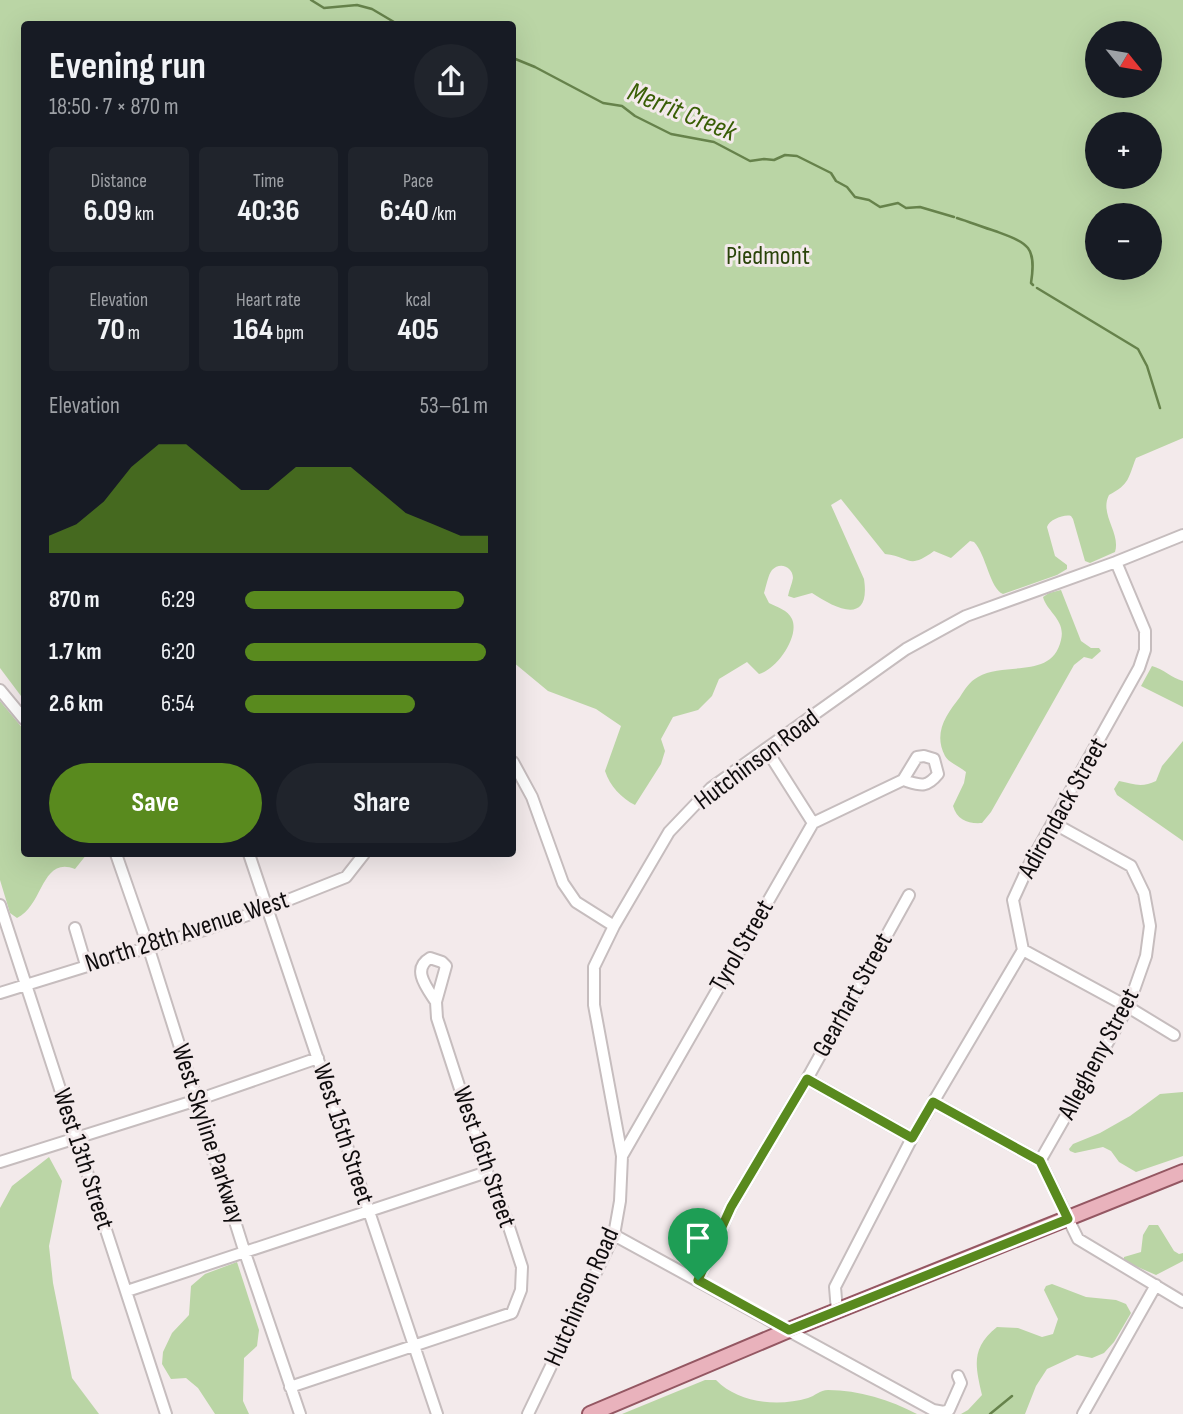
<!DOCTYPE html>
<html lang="en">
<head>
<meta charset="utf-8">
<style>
	:root { --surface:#171b24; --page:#20242c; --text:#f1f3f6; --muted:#9ea1a6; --accent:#598a1e }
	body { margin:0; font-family:"Sofia Sans Condensed",sans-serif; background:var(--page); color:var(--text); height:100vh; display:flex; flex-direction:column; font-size:26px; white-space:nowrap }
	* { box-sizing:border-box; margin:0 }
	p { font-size:23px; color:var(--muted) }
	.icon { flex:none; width:38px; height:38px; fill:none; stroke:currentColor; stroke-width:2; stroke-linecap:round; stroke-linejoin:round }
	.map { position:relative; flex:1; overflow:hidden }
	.sheet { position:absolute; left:21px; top:21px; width:495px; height:836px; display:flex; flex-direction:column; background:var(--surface); border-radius:7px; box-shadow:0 7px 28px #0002 }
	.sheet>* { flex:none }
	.needle { width:46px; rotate:120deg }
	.controls { position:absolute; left:1085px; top:21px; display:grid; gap:14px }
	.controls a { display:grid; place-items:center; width:77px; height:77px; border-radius:50%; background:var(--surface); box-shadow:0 7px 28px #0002; font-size:35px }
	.pin { position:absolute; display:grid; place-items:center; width:60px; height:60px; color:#fff; margin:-72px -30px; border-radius:50% 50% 50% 0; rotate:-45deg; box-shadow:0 0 7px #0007 }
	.pin .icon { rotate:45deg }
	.round { display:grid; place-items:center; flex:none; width:74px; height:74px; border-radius:37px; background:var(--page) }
	.head { display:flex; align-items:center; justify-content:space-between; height:119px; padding:0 28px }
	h1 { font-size:38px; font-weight:700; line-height:52px }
	.stats { display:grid; grid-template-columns:repeat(3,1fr); gap:10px; height:119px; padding:7px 28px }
	.stats div { display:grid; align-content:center; border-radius:7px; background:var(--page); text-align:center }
	.stats b { font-size:30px; font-weight:700 }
	.stats small { font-size:19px; font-weight:400 }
	.stats p { font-size:19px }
	.chart { height:196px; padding:14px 28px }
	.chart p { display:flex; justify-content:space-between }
	.chart svg { width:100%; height:126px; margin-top:7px; fill:var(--accent); opacity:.7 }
	.cta { display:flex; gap:14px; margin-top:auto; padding:14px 28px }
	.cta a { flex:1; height:80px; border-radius:42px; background:var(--accent); color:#fff; font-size:28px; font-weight:700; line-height:80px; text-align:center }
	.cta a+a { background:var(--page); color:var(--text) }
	ul { padding:0 28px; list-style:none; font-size:23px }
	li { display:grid; grid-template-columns:112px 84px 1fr; align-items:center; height:52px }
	li i { height:18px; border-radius:9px; background:var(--accent) }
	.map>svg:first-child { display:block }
	.green { fill:#bad5a5; fill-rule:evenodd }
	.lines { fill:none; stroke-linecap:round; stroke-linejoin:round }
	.stream { stroke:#66824b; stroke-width:2.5 }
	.minor-casing { stroke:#c6bdbe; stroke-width:14 }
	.major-casing { stroke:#945762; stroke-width:18 }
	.minor { stroke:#fff; stroke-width:10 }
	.major { stroke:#e9b2bc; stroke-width:14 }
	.route-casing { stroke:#fff; stroke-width:14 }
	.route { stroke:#598a1e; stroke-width:9 }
	.labels { text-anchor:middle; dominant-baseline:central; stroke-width:6; stroke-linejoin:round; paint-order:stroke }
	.park-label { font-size:26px; fill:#2a440a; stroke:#f3eaeb }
	.street-label { font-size:26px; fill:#0f0c0d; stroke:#f3eaeb }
	.water-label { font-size:28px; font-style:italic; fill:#395e05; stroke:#f3eaeb }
</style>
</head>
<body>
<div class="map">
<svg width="1183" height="1414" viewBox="0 0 1183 1414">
	<rect width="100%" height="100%" fill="#f3eaeb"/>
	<path class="green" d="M 0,0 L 1183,0 L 1183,438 L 1136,458 C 1128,478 1130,484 1109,495 C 1099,514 1121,533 1115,552 L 1090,563 L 1085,561 L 1073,519 L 1071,516 C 1064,514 1049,520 1047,527 L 1055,556 L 1067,565 L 1067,569 L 1057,575 L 1003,594 C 990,589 986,554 974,542 L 970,541 L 951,558 L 934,551 C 908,570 911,557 885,554 L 841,499 L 831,505 L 864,579 C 871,626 836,609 812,593 L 794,598 L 788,596 C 789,590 792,584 793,578 C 793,567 780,561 772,570 C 768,575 766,587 764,593 L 769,603 C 777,607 788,610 792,619 C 800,637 776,670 759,674 L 747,662 L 719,679 L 712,696 L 698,710 L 673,717 L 661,739 L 665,751 L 661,764 L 635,805 C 621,798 610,786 605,771 L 621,726 L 596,709 L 548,691 L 513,662 L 513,24 L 24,24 L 24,700 L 0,668 ZM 1097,33 L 1150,33 L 1150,86 L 1097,86 ZM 1097,124 L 1150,124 L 1150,177 L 1097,177 ZM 1097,215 L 1150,215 L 1150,268 L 1097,268 Z
		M 1061,590 L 1081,641 L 1091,648 L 1099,648 L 1101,651 L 1092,659 L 1084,657 L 1074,665 L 991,812 L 982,823 C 968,824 957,820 953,806 L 964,783 L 966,772 C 960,767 948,762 945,756 C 933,733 946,715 960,697 C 965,689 969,682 978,677 C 1005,661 1052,680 1061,640 C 1066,620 1047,612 1043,597 L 1049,593 Z
		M 1152,666 C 1164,669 1171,678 1183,681 L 1183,707 L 1141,686 Z
		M 0,701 L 24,730 L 24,854 L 87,854 L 75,869 C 41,856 44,905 17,918 L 10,913 L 0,880 Z
		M 1183,741 L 1183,841 L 1117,795 L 1114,789 L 1119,781 C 1133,784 1142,788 1156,781 L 1162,766 Z
		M 1183,1092 L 1183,1156 L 1136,1172 L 1119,1162 L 1111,1151 L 1103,1147 L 1075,1153 L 1070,1151 L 1069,1149 L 1073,1144 L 1100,1133 L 1130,1116 L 1160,1094 Z
		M 49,1157 L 62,1181 L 49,1246 L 53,1283 L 72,1378 L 99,1414 L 0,1414 L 0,1208 L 12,1186 Z
		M 1149,1225 L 1158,1225 L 1174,1251 L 1179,1254 L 1183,1253 L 1183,1261 L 1156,1275 L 1124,1261 L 1124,1257 L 1141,1252 L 1143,1235 Z
		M 237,1262 L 259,1330 L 257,1346 L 244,1358 L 243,1401 L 249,1414 L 215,1414 L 198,1388 L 186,1378 L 171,1379 L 162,1364 L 163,1352 L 172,1333 L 189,1315 L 191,1286 L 205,1274 Z
		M 1052,1284 L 1086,1297 L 1116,1300 L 1126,1304 L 1131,1313 L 1114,1342 L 1104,1353 L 1092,1358 L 1077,1355 L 1047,1369 L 1036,1386 L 1025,1414 L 961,1414 L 968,1410 L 982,1395 C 975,1365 971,1348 997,1327 L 1018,1328 L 1042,1337 L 1053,1334 L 1058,1319 L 1044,1290 L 1046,1286 Z
		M 705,1380 L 716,1380 C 738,1403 778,1407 808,1398 C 815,1396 820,1390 828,1390 C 859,1390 890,1400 917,1414 L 622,1414 Z"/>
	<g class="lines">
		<path class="stream" d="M 311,0 L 324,8 L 357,5 L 372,9 L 394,22 L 411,24
			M 513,58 L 535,67 L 603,103 L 622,106 L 635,116 L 671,134 L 714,142 L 750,161 L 764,159 L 774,160 L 785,155 L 797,156 L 831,173 L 836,181 L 847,187 L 855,197 L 869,200 L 880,207 L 898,203 L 906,208 L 920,207 L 954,217
			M 957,218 C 970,222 982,227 995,231 C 1027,243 1037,245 1031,283 L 1033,285
			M 1037,288 L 1138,349 L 1147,366 L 1160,408
			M 990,1414 L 1012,1396"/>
		<g class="minor-casing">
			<path id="minor" d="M 0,690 L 24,719
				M 766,749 L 813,823
				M 513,762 L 532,797 L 563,883 L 576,902 L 614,926
				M 116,854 L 148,946 L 244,1250 L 300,1414
				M 249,854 L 437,1414
				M 0,905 L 166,1414
				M 75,928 L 86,965
				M 1023,950 L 1128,1007 L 1174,1035
				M 430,958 L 442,962 L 446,966 L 436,1002 C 427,988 411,969 430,958 Z
				M 0,993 L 207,929 L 268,908 L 346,877 L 364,854
				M 807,1079 L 912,1138
				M 933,1102 L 1040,1161 L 1078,1239 L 1183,1302
				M 622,1156 L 813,823 L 903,780 L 917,757 L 924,756 L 934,759 L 938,774 C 926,789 920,785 903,780
				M 1040,1161 L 1128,1007 L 1146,956 L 1150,926 L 1144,893 L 1131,866 L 1055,824
				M 0,1162 L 197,1100 L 318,1058
				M 614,1235 L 933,1410 L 944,1412 L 949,1410 L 961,1383 L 958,1376
				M 698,1280 L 731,1207 L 807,1079 L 909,895
				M 127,1291 L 487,1172
				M 837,1311 L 835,1287 L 912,1138 L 1023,950 L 1013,900 L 1029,865 L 1139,668 L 1145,650 L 1145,631 L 1116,562
				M 290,1387 L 512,1313 L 521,1290 L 522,1267 L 506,1218 L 487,1172 L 437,1018 L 436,1002
				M 528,1414 L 614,1235 L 620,1201 L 622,1156 L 594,1005 L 594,967 L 614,926 L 669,832 L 711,788 L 906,649 L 966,616 L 1116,562 L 1183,535
				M 1083,1414 L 1156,1285"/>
		</g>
		<g class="major-casing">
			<path id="major" d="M 590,1414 L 789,1330 L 1183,1172"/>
		</g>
		<use href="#minor" class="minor"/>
		<use href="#major" class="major"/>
	</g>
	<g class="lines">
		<g class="route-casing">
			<path id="route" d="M 807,1079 L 912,1138 L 933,1102 L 1040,1161 L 1068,1219 L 789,1330 L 698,1280 L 731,1207 Z"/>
		</g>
		<use href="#route" class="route"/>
	</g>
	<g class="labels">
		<g class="park-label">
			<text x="768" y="256">Piedmont</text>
		</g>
		<g class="street-label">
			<text transform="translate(757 760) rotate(-37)">Hutchinson Road</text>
			<text transform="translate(1063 808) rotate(-61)">Adirondack Street</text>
			<text transform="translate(187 932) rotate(-18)">North 28th Avenue West</text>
			<text transform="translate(742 946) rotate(-60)">Tyrol Street</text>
			<text transform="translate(853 995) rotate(-61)">Gearhart Street</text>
			<text transform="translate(1099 1054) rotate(-62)">Allegheny Street</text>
			<text transform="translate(208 1134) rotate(72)">West Skyline Parkway</text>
			<text transform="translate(343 1134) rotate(72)">West 15th Street</text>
			<text transform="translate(484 1157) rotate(71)">West 16th Street</text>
			<text transform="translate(83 1159) rotate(72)">West 13th Street</text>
			<text transform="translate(582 1297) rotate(-66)">Hutchinson Road</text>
		</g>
		<g class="water-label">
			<text transform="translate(682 112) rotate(22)">Merrit Creek</text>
		</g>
	</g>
</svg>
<div class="controls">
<a><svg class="needle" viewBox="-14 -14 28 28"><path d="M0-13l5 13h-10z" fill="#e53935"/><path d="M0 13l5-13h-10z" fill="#9ea1a6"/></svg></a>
<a>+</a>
<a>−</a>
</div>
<div class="pin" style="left:698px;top:1280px;background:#1e9e55"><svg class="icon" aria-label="arrive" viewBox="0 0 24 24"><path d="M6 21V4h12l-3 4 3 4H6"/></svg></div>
<section class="sheet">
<div class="head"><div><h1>Evening run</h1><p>18:50 · 7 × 870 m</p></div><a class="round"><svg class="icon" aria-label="share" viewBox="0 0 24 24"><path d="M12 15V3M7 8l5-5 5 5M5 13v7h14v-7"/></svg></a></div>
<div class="stats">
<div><p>Distance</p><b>6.09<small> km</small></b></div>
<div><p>Time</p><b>40:36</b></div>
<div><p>Pace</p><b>6:40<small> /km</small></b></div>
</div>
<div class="stats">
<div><p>Elevation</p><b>70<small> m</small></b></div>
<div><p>Heart rate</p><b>164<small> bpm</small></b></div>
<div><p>kcal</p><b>405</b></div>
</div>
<div class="chart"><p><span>Elevation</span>53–61 m</p>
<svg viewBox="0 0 160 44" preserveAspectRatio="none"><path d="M0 44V38L10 34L20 26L30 14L40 6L50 6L60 14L70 22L80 22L90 14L100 14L110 14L120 22L130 30L140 34L150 38L160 38V44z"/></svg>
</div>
<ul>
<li><b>870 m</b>6:29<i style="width:90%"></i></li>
<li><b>1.7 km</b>6:20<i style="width:99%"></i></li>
<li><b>2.6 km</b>6:54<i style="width:70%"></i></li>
</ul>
<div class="cta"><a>Save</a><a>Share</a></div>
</section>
</div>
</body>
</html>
